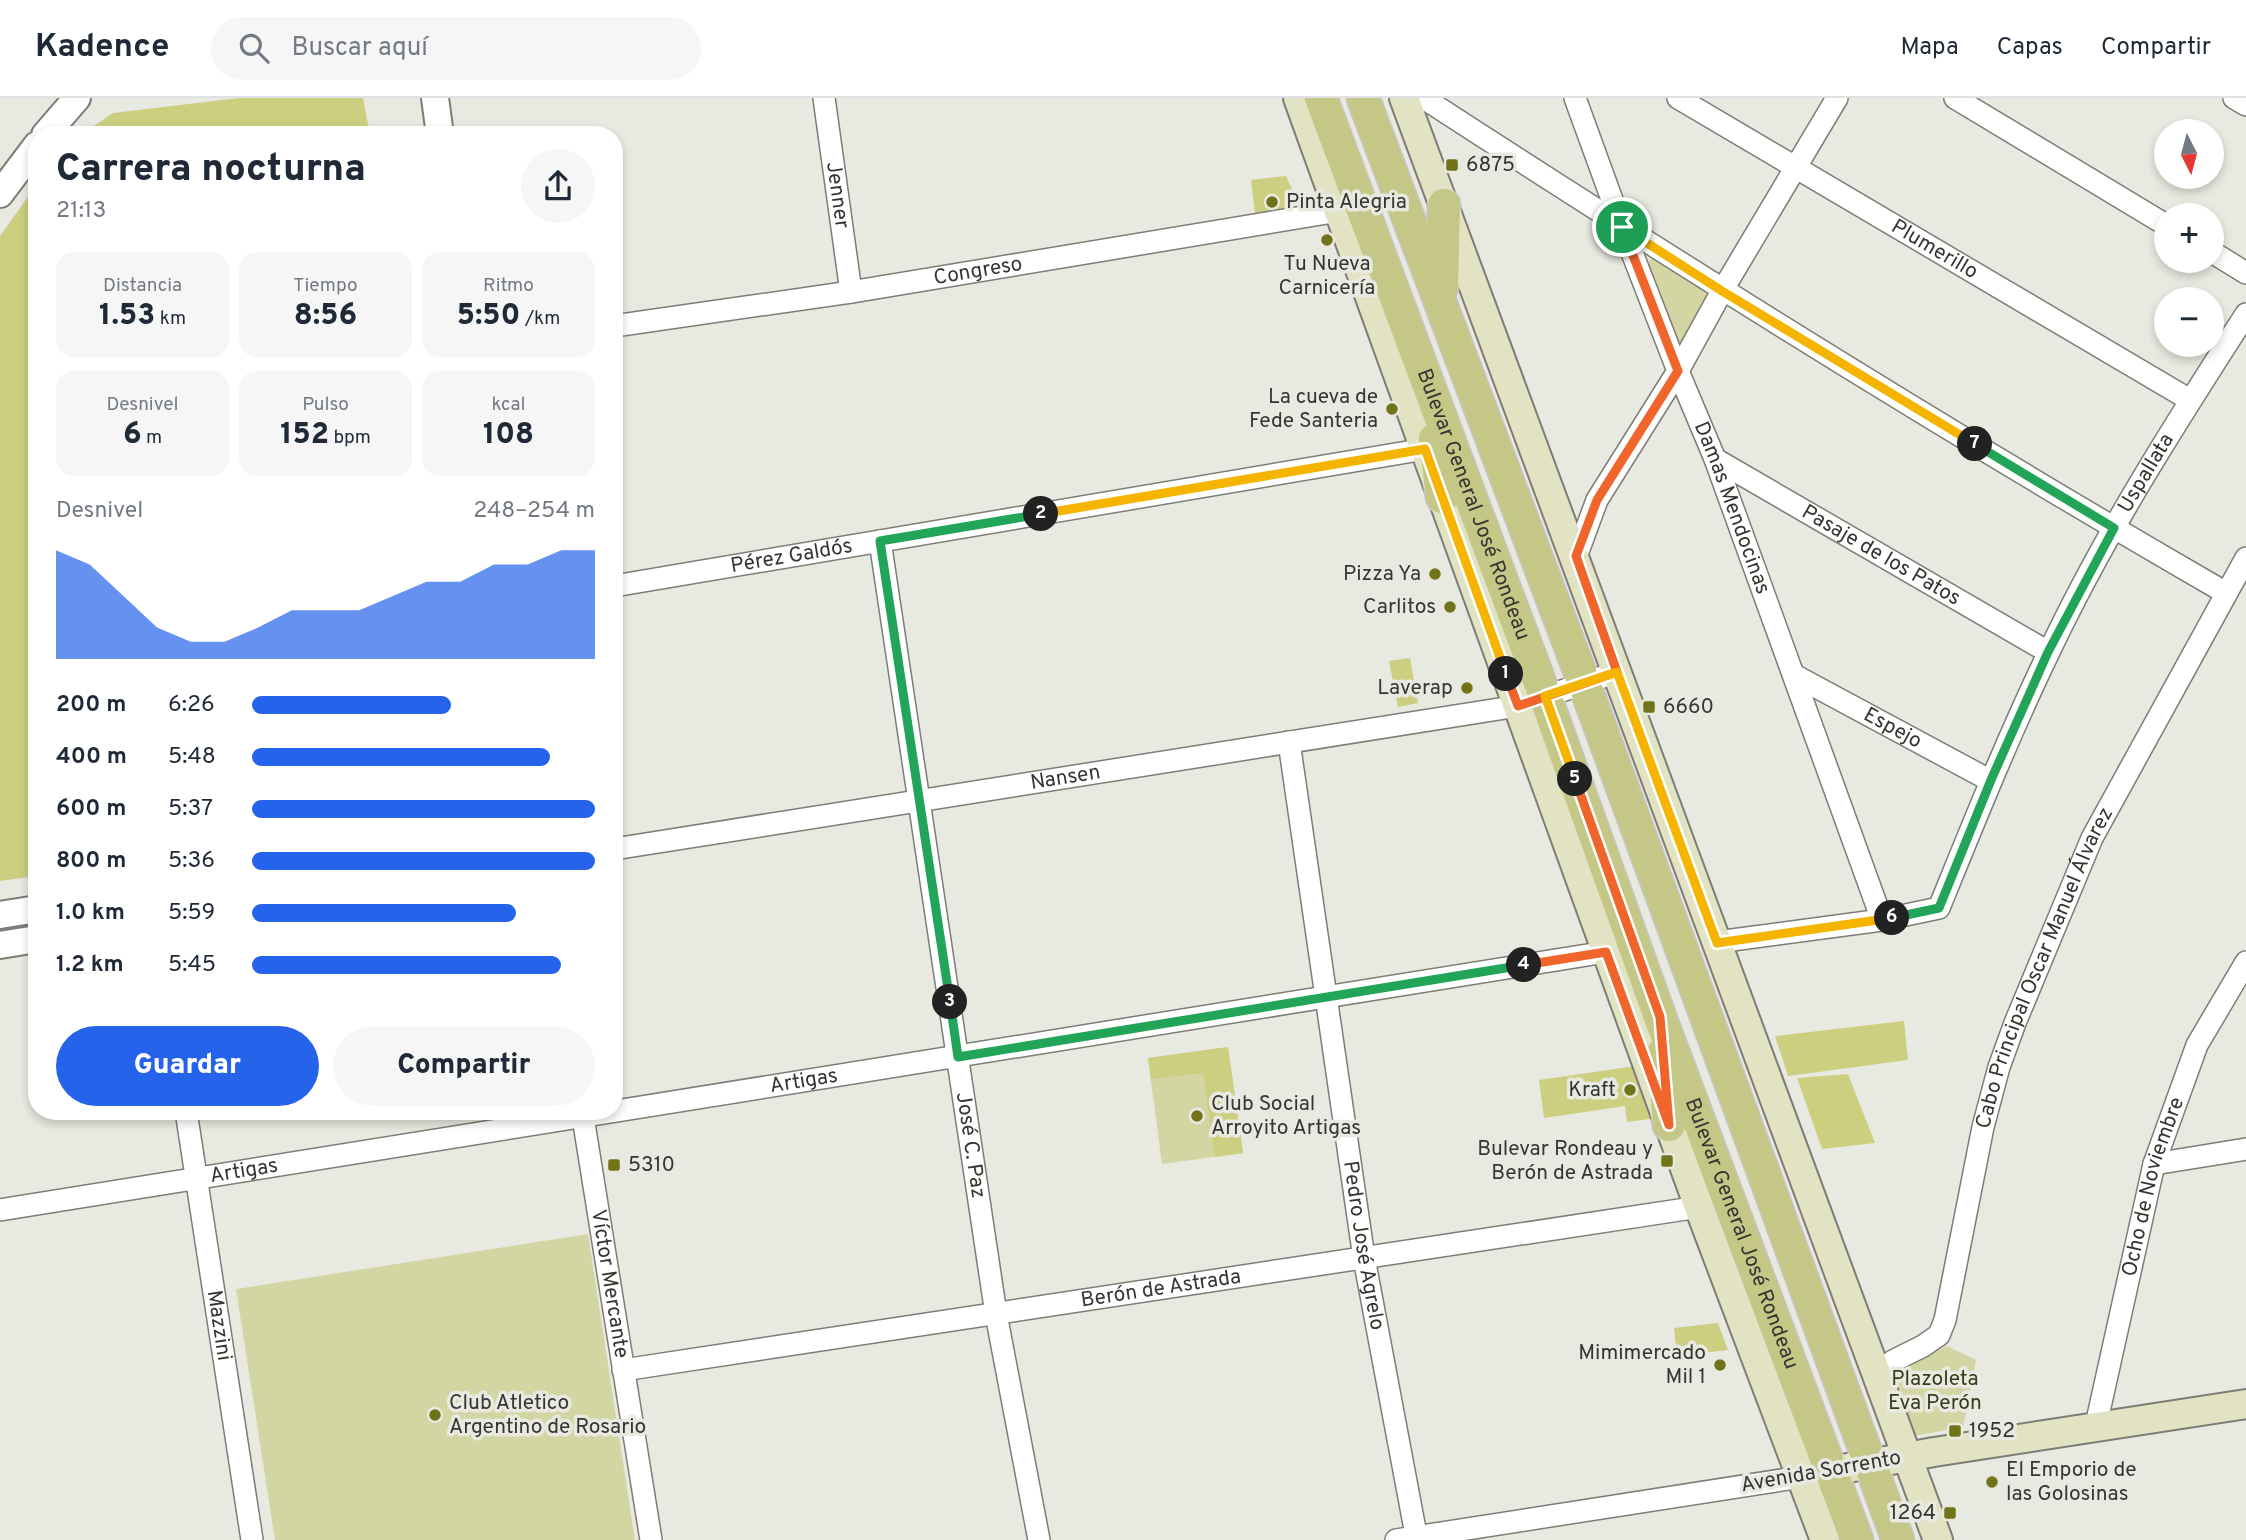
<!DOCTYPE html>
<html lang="es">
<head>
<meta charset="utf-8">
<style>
	:root { --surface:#fff; --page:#f6f6f7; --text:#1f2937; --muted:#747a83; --line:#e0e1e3; --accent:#2563eb }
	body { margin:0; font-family:Overpass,sans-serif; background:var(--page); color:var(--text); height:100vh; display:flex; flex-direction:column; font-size:26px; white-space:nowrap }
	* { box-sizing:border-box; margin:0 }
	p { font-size:23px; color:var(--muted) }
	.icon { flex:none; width:38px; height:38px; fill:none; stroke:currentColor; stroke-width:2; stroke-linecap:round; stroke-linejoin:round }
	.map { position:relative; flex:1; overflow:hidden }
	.side { position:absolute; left:28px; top:28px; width:595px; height:994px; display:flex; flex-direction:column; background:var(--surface); border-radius:28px; box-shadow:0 4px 10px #0003 }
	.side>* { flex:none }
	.needle { width:46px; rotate:174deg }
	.tools { position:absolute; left:2154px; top:21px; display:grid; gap:14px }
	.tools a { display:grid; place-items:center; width:70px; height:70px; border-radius:50%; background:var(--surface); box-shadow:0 4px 10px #0003; font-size:35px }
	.pin { position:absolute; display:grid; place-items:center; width:60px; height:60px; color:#fff; margin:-30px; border:4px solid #fff; border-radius:50%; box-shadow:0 2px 7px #0007 }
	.km { position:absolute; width:35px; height:35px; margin:-18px; border-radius:50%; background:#222; color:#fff; font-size:19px; line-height:35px; text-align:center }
	.round { display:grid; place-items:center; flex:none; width:74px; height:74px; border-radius:37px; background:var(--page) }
	.overview { display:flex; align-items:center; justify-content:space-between; height:119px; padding:0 28px }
	h1 { font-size:38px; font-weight:800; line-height:52px }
	.stats { display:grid; grid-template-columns:repeat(3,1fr); gap:10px; height:119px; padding:7px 28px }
	.stats div { display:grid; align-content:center; border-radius:18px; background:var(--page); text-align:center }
	.stats b { font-size:30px; font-weight:800 }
	.stats small { font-size:19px; font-weight:400 }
	.stats p { font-size:19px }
	.chart { height:196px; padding:14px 28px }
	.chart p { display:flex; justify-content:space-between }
	.chart svg { width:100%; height:126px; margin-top:7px; fill:var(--accent); opacity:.7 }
	.action { display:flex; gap:14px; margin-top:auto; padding:14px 28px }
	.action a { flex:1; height:80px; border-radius:42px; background:var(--accent); color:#fff; font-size:28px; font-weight:800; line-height:80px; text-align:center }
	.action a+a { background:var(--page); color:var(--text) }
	ul { padding:0 28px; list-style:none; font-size:23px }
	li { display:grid; grid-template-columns:112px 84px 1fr; align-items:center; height:52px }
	li i { height:18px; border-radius:9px; background:var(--accent) }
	header { display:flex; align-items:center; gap:42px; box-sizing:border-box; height:98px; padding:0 35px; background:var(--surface); border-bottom:2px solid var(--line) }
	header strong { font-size:33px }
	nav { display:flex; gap:38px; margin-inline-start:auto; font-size:24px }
	.search { width:490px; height:63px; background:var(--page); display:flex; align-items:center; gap:18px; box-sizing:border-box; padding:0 24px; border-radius:38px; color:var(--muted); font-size:26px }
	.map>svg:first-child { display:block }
	.green { fill:#d3d6a3 }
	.building { fill:#cccf80 }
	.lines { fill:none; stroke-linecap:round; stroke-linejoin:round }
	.minor-casing { stroke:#7c7d76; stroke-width:24 }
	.tertiary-casing { stroke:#7c7d76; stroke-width:30 }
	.secondary-casing { stroke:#7c7d76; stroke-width:32 }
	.primary-casing { stroke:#c6c6c6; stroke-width:35 }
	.minor { stroke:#fff; stroke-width:21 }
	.tertiary { stroke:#fff; stroke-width:26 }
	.secondary { stroke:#e2e3c2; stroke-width:28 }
	.primary { stroke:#c5c786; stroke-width:32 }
	.split-1-casing { stroke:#fff; stroke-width:14 }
	.split-2-casing { stroke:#fff; stroke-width:14 }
	.split-3-casing { stroke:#fff; stroke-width:14 }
	.split-4-casing { stroke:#fff; stroke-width:14 }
	.split-5-casing { stroke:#fff; stroke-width:14 }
	.split-6-casing { stroke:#fff; stroke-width:14 }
	.split-7-casing { stroke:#fff; stroke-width:14 }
	.split-8-casing { stroke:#fff; stroke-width:14 }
	.split-1 { stroke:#f0652b; stroke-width:9 }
	.split-2 { stroke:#f5b400; stroke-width:9 }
	.split-3 { stroke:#22a559; stroke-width:9 }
	.split-4 { stroke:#22a559; stroke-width:9 }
	.split-5 { stroke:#f0652b; stroke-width:9 }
	.split-6 { stroke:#f5b400; stroke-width:9 }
	.split-7 { stroke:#22a559; stroke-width:9 }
	.split-8 { stroke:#f5b400; stroke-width:9 }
	.poi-dot { fill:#717319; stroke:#e8e9e0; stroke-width:2.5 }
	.labels { text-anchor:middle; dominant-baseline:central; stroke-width:7; stroke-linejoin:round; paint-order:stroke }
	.poi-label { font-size:21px; fill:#353532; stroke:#e8e9e0; text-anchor:start }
	.street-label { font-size:21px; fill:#353532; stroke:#e8e9e0 }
	.park-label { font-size:21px; fill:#393a18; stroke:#e8e9e0 }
</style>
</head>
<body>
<header>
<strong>Kadence</strong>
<div class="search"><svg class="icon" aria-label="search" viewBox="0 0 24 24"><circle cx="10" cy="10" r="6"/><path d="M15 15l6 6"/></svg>Buscar aquí</div>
<nav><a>Mapa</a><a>Capas</a><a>Compartir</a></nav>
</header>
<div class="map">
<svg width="2246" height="1442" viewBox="0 0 2246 1442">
	<rect width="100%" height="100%" fill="#e8e9e0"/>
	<path class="green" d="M 1652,160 L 1710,196 L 1678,252 L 1643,168 Z
		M 1228,949 L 1243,1055 L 1162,1066 L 1148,960 Z
		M 588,1136 L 635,1442 L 275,1442 L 236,1191 Z
		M 1947,1248 L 1976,1262 L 1963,1329 L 1914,1338 L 1894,1277 Z"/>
	<path class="building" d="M 239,0 L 363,0 L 370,37 L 80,37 L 113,15 Z
		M 1286,78 L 1294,96 L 1287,112 L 1255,116 L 1251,82 Z
		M 37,86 L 37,778 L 0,783 L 0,138 Z
		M 1410,560 L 1418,605 L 1398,609 L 1389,563 Z
		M 1904,923 L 1908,962 L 1788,978 L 1775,938 Z
		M 1228,949 L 1243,1055 L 1215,1059 L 1203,975 L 1151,981 L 1148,960 Z
		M 1636,968 L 1656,1020 L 1627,1024 L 1625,1008 L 1544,1020 L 1539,982 Z
		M 1848,976 L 1875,1045 L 1822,1051 L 1797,980 Z
		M 1718,1225 L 1728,1252 L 1677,1258 L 1674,1230 Z"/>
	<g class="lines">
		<g class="minor-casing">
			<g id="minor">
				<path id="s1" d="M 824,0 L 851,194"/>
				<path id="s2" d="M 1575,0 L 1622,129 L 1678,273 L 1715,361 L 1882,822"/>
				<path id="s3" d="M 1678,0 L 2190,302"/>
				<path d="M 1955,0 L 2166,127"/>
				<path d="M 2234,0 L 2246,7"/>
				<path d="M 1407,7 L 1425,1 C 1688,172 1954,338 2226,495"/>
				<path d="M 2212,154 L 2246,175"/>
				<path id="s4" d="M 614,228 L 851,194 L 1339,113"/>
				<path id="s5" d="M 1715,361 L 2048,554"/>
				<path id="s6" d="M 880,443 L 996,1216 L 1039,1442"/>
				<path d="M 1578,468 L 1576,459 L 1597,402 L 1678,273 L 1722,193 L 1837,0"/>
				<path id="s7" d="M 614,488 L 1425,351"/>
				<path id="s8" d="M 1794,577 L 1991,683"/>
				<path id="s9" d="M 1289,644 L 1364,1160 L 1417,1442"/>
				<path id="s10" d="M 614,751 L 1518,608 L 1617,574"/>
				<path id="s11" d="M 1717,844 L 1882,822 L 1939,810 C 1974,724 2008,639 2048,556 C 2104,437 2175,326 2246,216"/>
				<path id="s12" d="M 186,1013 L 252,1442"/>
				<path id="s13" d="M 582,1013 L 651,1442"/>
				<path d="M 2154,1066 L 2246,1051"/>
				<path id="s14" d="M 0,1112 L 1606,854"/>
				<path id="s15" d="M 623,1272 L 1699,1109"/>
				<path id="s16" d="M 1877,1276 L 1893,1263 L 1923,1248 L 1939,1237 L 1945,1222 L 1983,1029 L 1999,969 L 2015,925 L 2092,740 L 2246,460"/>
				<path id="s17" d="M 2096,1327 L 2154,1066 L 2197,947 L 2246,864"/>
				<path d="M 1396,1442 L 1801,1379"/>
			</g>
		</g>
		<g class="tertiary-casing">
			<path id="tertiary" d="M 435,0 L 440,37
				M 45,37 L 77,0
				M 0,96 L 37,47
				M 0,817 L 37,811
				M 0,847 L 37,841"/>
		</g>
		<g class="secondary-casing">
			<path id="secondary" d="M 1298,0 L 1699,1109 L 1825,1442
				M 1404,0 L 1938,1442
				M 1810,1377 L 1934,1354 L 2246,1306"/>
		</g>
		<g class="primary-casing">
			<g id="primary">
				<path id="s18" d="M 1321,0 L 1545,598 L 1660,919 L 1857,1442"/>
				<path d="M 1363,0 L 1584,585 L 1898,1442"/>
				<path d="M 1442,189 L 1444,107"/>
				<path d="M 1435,341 L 1442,399"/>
				<path d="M 1663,955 L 1669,1027"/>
			</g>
		</g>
		<use href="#minor" class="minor"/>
		<use href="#tertiary" class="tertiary"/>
		<use href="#secondary" class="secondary"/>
		<use href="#primary" class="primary"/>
	</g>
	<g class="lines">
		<g class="split-1-casing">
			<path id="split-1" d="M 1506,576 L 1518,608 L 1617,574 L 1576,458 L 1597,402 L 1678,273 L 1622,129"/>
		</g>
		<g class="split-2-casing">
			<path id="split-2" d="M 1041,416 L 1425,351 L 1506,576"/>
		</g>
		<g class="split-3-casing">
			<path id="split-3" d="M 950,904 L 880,443 L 1041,416"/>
		</g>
		<g class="split-4-casing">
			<path id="split-4" d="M 950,904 L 958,959 L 1524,867"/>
		</g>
		<g class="split-5-casing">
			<path id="split-5" d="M 1524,867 L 1606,854 L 1669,1027 L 1660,919 L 1575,681"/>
		</g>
		<g class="split-6-casing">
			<path id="split-6" d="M 1575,681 L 1545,598 L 1617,574 L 1717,845 L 1892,820"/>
		</g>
		<g class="split-7-casing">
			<path id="split-7" d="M 1892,820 L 1939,810 L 1991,682 L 2048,554 L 2114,430 L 1975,346"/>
		</g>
		<g class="split-8-casing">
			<path id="split-8" d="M 1622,129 L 1722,193 L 1975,346"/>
		</g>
		<use href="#split-1" class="split-1"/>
		<use href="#split-2" class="split-2"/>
		<use href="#split-3" class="split-3"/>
		<use href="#split-4" class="split-4"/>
		<use href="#split-5" class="split-5"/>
		<use href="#split-6" class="split-6"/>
		<use href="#split-7" class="split-7"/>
		<use href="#split-8" class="split-8"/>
	</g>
	<g class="poi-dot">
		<rect x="1445" y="60" width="14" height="14" rx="3.5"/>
		<circle cx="1272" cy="104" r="7"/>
		<circle cx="1327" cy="142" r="7"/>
		<circle cx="1392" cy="311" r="7"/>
		<circle cx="1435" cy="476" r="7"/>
		<circle cx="1450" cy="509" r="7"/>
		<circle cx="1467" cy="590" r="7"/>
		<rect x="1642" y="602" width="14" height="14" rx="3.5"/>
		<circle cx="1630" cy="992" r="7"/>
		<circle cx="1197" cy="1018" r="7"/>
		<rect x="1660" y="1056" width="14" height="14" rx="3.5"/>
		<rect x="607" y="1060" width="14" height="14" rx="3.5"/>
		<circle cx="1720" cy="1267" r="7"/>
		<circle cx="435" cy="1317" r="7"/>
		<rect x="1948" y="1326" width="14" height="14" rx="3.5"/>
		<circle cx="1992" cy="1384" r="7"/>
		<rect x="1943" y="1408" width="14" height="14" rx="3.5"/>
	</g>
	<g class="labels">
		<g class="poi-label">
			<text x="1466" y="67">6875</text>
			<text x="1286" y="104">Pinta Alegria</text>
			<text x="1327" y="166" text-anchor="middle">Tu Nueva<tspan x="1327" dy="24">Carnicería</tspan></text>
			<text x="1378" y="299" text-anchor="end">La cueva de<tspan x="1378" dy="24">Fede Santeria</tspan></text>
			<text x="1421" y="476" text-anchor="end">Pizza Ya</text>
			<text x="1436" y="509" text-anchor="end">Carlitos</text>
			<text x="1453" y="590" text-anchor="end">Laverap</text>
			<text x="1663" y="609">6660</text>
			<text x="1616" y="992" text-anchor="end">Kraft</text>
			<text x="1211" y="1006">Club Social<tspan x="1211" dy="24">Arroyito Artigas</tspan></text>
			<text x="1653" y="1051" text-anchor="end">Bulevar Rondeau y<tspan x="1653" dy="24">Berón de Astrada</tspan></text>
			<text x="628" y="1067">5310</text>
			<text x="1706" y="1255" text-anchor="end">Mimimercado<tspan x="1706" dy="24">Mil 1</tspan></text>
			<text x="449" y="1305">Club Atletico<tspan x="449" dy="24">Argentino de Rosario</tspan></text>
			<text x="1969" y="1333">1952</text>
			<text x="2006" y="1372">El Emporio de<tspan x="2006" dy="24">las Golosinas</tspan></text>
			<text x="1936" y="1415" text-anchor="end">1264</text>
		</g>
		<g class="street-label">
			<text stroke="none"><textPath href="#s1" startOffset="98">Jenner</textPath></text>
			<text stroke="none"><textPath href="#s3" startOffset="298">Plumerillo</textPath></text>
			<text stroke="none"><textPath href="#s4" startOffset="368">Congreso</textPath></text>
			<text stroke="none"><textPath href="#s11" startOffset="707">Uspallata</textPath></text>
			<text stroke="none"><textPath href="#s18" startOffset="434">Bulevar General José Rondeau</textPath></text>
			<text stroke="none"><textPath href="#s2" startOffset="439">Damas Mendocinas</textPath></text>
			<text stroke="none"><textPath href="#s7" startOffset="180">Pérez Galdós</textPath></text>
			<text stroke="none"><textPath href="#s5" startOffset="192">Pasaje de los Patos</textPath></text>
			<text stroke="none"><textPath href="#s8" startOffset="112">Espejo</textPath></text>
			<text stroke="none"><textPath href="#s10" startOffset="457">Nansen</textPath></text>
			<text stroke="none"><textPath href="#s16" startOffset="457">Cabo Principal Oscar Manuel Álvarez</textPath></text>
			<text stroke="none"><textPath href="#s14" startOffset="814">Artigas</textPath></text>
			<text stroke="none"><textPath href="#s6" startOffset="611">José C. Paz</textPath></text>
			<text stroke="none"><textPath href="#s14" startOffset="247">Artigas</textPath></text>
			<text stroke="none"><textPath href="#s17" startOffset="245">Ocho de Noviembre</textPath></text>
			<text stroke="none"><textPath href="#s18" startOffset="1211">Bulevar General José Rondeau</textPath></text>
			<text stroke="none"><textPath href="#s9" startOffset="509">Pedro José Agrelo</textPath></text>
			<text stroke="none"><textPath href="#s13" startOffset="175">Víctor Mercante</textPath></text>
			<text stroke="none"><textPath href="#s15" startOffset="544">Berón de Astrada</textPath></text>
			<text stroke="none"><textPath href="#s12" startOffset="217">Mazzini</textPath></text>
			<text transform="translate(1821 1374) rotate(-10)">Avenida Sorrento</text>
		</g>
		<g class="park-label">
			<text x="1935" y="1281">Plazoleta<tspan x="1935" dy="24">Eva Perón</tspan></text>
		</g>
	</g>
</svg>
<div class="tools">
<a><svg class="needle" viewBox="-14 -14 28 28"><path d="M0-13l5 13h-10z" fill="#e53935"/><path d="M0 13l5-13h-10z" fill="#747a83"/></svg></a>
<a>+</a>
<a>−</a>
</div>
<div class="pin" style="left:1622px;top:129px;background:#1e9e55"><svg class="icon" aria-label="arrive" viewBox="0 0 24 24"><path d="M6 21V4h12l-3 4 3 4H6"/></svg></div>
<b class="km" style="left:1506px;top:576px">1</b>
<b class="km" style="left:1041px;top:416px">2</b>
<b class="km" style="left:950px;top:904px">3</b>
<b class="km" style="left:1524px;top:867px">4</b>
<b class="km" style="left:1575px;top:681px">5</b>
<b class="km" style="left:1892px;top:820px">6</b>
<b class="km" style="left:1975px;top:346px">7</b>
<section class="side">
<div class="overview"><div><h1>Carrera nocturna</h1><p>21:13</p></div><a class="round"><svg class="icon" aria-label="share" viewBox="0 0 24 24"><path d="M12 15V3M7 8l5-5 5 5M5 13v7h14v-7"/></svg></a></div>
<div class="stats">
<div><p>Distancia</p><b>1.53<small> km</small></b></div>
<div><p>Tiempo</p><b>8:56</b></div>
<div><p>Ritmo</p><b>5:50<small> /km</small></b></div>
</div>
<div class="stats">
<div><p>Desnivel</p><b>6<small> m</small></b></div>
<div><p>Pulso</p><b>152<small> bpm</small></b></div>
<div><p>kcal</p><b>108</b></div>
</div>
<div class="chart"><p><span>Desnivel</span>248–254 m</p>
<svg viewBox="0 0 160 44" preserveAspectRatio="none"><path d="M0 44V6L10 11L20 22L30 33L40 38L50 38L60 33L70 27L80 27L90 27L100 22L110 17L120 17L130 11L140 11L150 6L160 6V44z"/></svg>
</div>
<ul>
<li><b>200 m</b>6:26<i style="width:58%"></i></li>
<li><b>400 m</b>5:48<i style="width:87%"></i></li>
<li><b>600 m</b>5:37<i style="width:100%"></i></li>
<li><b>800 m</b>5:36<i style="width:100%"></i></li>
<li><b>1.0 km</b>5:59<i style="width:77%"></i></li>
<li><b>1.2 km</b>5:45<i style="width:90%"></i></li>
</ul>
<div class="action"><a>Guardar</a><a>Compartir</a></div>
</section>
</div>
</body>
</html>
